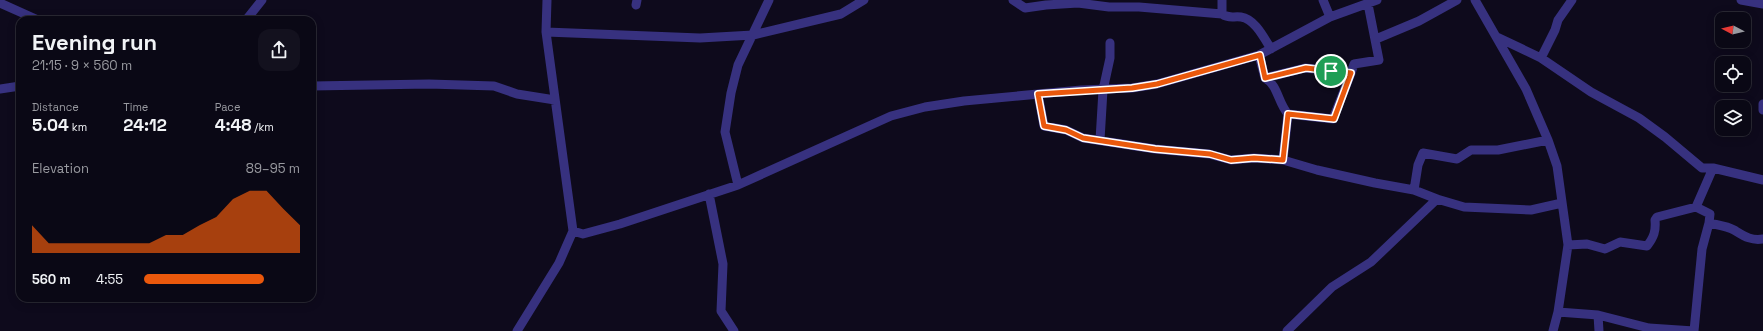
<!DOCTYPE html>
<html lang="en">
<head>
<meta charset="utf-8">
<style>
	:root { --surface:#0a0815; --page:#13111e; --text:#f1f3f6; --muted:#999aa0; --line:#2a2934; --accent:#ea580c }
	body { margin:0; font-family:"Space Grotesk",sans-serif; background:var(--page); color:var(--text); height:100vh; display:flex; flex-direction:column; font-size:15px; white-space:nowrap }
	* { box-sizing:border-box; margin:0 }
	p { font-size:13px; color:var(--muted) }
	.icon { flex:none; width:22px; height:22px; fill:none; stroke:currentColor; stroke-width:2; stroke-linecap:round; stroke-linejoin:round }
	.map { position:relative; flex:1; overflow:hidden }
	.side { position:absolute; left:16px; top:16px; width:300px; height:286px; display:flex; flex-direction:column; background:var(--surface); border-radius:12px; box-shadow:0 2px 10px #0003,0 0 0 1px var(--line) }
	.side>* { flex:none }
	.needle { width:26px; rotate:277deg }
	.buttons { position:absolute; left:1715px; top:12px; display:grid; gap:8px }
	.buttons a { display:grid; place-items:center; width:36px; height:36px; border-radius:8px; background:var(--surface); box-shadow:0 2px 10px #0003,0 0 0 1px var(--line); font-size:20px }
	.pin { position:absolute; display:grid; place-items:center; width:34px; height:34px; color:#fff; margin:-17px; border:2px solid #fff; border-radius:50%; box-shadow:0 1px 4px #0007 }
	.round { display:grid; place-items:center; flex:none; width:42px; height:42px; border-radius:12px; background:var(--page) }
	.head { display:flex; align-items:center; justify-content:space-between; height:68px; padding:0 16px }
	h1 { font-size:22px; font-weight:800; line-height:30px }
	.figures { display:grid; grid-template-columns:repeat(3,1fr); gap:6px; height:68px; padding:4px 16px }
	.figures div { display:grid; align-content:center }
	.figures b { font-size:17px; font-weight:800 }
	.figures small { font-size:11px; font-weight:400 }
	.figures p { font-size:11px }
	.chart { height:112px; padding:8px 16px }
	.chart p { display:flex; justify-content:space-between }
	.chart svg { width:100%; height:72px; margin-top:4px; fill:var(--accent); opacity:.7 }
	ul { padding:0 16px; list-style:none; font-size:13px }
	li { display:grid; grid-template-columns:64px 48px 1fr; align-items:center; height:30px }
	li i { height:10px; border-radius:5px; background:var(--accent) }
	.map>svg:first-child { display:block }
	.lines { fill:none; stroke-linecap:round; stroke-linejoin:round }
	.minor { stroke:#37317f; stroke-width:9 }
	.route-casing { stroke:#fff; stroke-width:8 }
	.route { stroke:#ea580c; stroke-width:5 }
</style>
</head>
<body>
<div class="map">
<svg width="1763" height="331" viewBox="0 0 1763 331">
	<rect width="100%" height="100%" fill="#0e0a1c"/>
	<g class="lines">
		<path class="minor" d="M 1013,0 L 1025,8 L 1046,5 L 1078,3 L 1109,7 L 1139,7 L 1222,14 C 1229,19 1233,16 1241,17 C 1255,19 1264,38 1271,49
			M 1222,0 L 1222,14
			M 1323,0 L 1330,17
			M 1475,0 L 1526,89 L 1548,140 L 1557,166 L 1568,245 L 1558,312 L 1553,331
			M 1741,0 L 1763,4
			M 0,3 L 38,20
			M 636,5 L 637,0
			M 246,20 L 262,0
			M 546,32 L 700,38 L 753,35 L 841,14 L 864,0
			M 1497,37 L 1541,58 L 1591,92 L 1639,118 L 1665,137 L 1702,168 L 1713,168 L 1763,180
			M 1376,39 L 1419,21 L 1457,0
			M 1259,55 L 1265,78 L 1305,68 L 1351,73 L 1354,64 L 1379,60 L 1368,4
			M 1541,58 L 1555,30 L 1558,20 L 1572,0
			M 1265,78 C 1278,85 1278,103 1288,114 L 1283,160
			M 312,86 L 429,84 L 494,86 L 517,94 L 555,100
			M 0,89 L 20,86
			M 1038,94 L 1044,126 L 1066,130 L 1083,138 L 1155,149 L 1209,154 L 1231,160 L 1254,158 L 1283,160 L 1317,170 L 1375,183 L 1414,190 L 1437,199 L 1464,207 L 1531,210 L 1562,203
			M 1763,104 L 1763,110
			M 1288,114 L 1333,119 L 1351,73
			M 1100,140 L 1103,90 L 1110,58 L 1110,43
			M 738,185 L 725,132 L 731,93 L 738,65 L 769,0
			M 1414,190 L 1418,165 L 1423,153 L 1457,159 L 1471,150 L 1498,150 L 1548,140
			M 709,194 L 723,264 L 721,311 L 734,331
			M 1696,207 L 1713,168
			M 573,231 L 583,234 L 620,224 L 738,185 L 891,116 L 925,107 L 964,101 L 1081,90 L 1132,88 L 1157,84 L 1259,55 L 1330,17 L 1377,0
			M 1568,245 L 1587,244 L 1605,249 L 1620,242 L 1647,246 C 1654,237 1656,231 1655,220 L 1657,217 L 1696,207 L 1710,214 L 1709,223 C 1717,225 1727,226 1734,230 C 1744,236 1751,241 1763,239
			M 1558,312 L 1598,315 L 1649,328 L 1694,331
			M 1598,315 L 1599,331
			M 517,331 L 559,263 L 573,231 L 546,32 L 547,0
			M 1287,331 L 1332,287 L 1371,262 L 1437,199
			M 1694,331 L 1702,249 L 1709,223"/>
	</g>
	<g class="lines">
		<g class="route-casing">
			<path id="route" d="M 1260,55 L 1265,78 L 1306,68 L 1351,73 L 1334,119 L 1288,114 L 1283,160 L 1254,158 L 1231,160 L 1210,154 L 1155,149 L 1083,138 L 1066,130 L 1044,126 L 1038,94 L 1132,88 L 1157,84 Z"/>
		</g>
		<use href="#route" class="route"/>
	</g>
</svg>
<div class="buttons">
<a><svg class="needle" viewBox="-14 -14 28 28"><path d="M0-13l5 13h-10z" fill="#e53935"/><path d="M0 13l5-13h-10z" fill="#999aa0"/></svg></a>
<a><svg class="icon" aria-label="locate" viewBox="0 0 24 24"><circle cx="12" cy="12" r="6"/><path d="M12 2v4M12 18v4M2 12h4M18 12h4"/></svg></a>
<a><svg class="icon" aria-label="layers" viewBox="0 0 24 24"><path d="M12 4l9 5-9 5-9-5zM3 14l9 5 9-5"/></svg></a>
</div>
<div class="pin" style="left:1331px;top:71px;background:#1e9e55"><svg class="icon" aria-label="arrive" viewBox="0 0 24 24"><path d="M6 21V4h12l-3 4 3 4H6"/></svg></div>
<section class="side">
<div class="head"><div><h1>Evening run</h1><p>21:15 · 9 × 560 m</p></div><a class="round"><svg class="icon" aria-label="share" viewBox="0 0 24 24"><path d="M12 15V3M7 8l5-5 5 5M5 13v7h14v-7"/></svg></a></div>
<div class="figures">
<div><p>Distance</p><b>5.04<small> km</small></b></div>
<div><p>Time</p><b>24:12</b></div>
<div><p>Pace</p><b>4:48<small> /km</small></b></div>
</div>
<div class="chart"><p><span>Elevation</span>89–95 m</p>
<svg viewBox="0 0 160 44" preserveAspectRatio="none"><path d="M0 44V27L10 38L20 38L30 38L40 38L50 38L60 38L70 38L80 33L90 33L100 27L110 22L120 11L130 6L140 6L150 17L160 27V44z"/></svg>
</div>
<ul>
<li><b>560 m</b>4:55<i style="width:77%"></i></li>
</ul>
</section>
</div>
</body>
</html>
